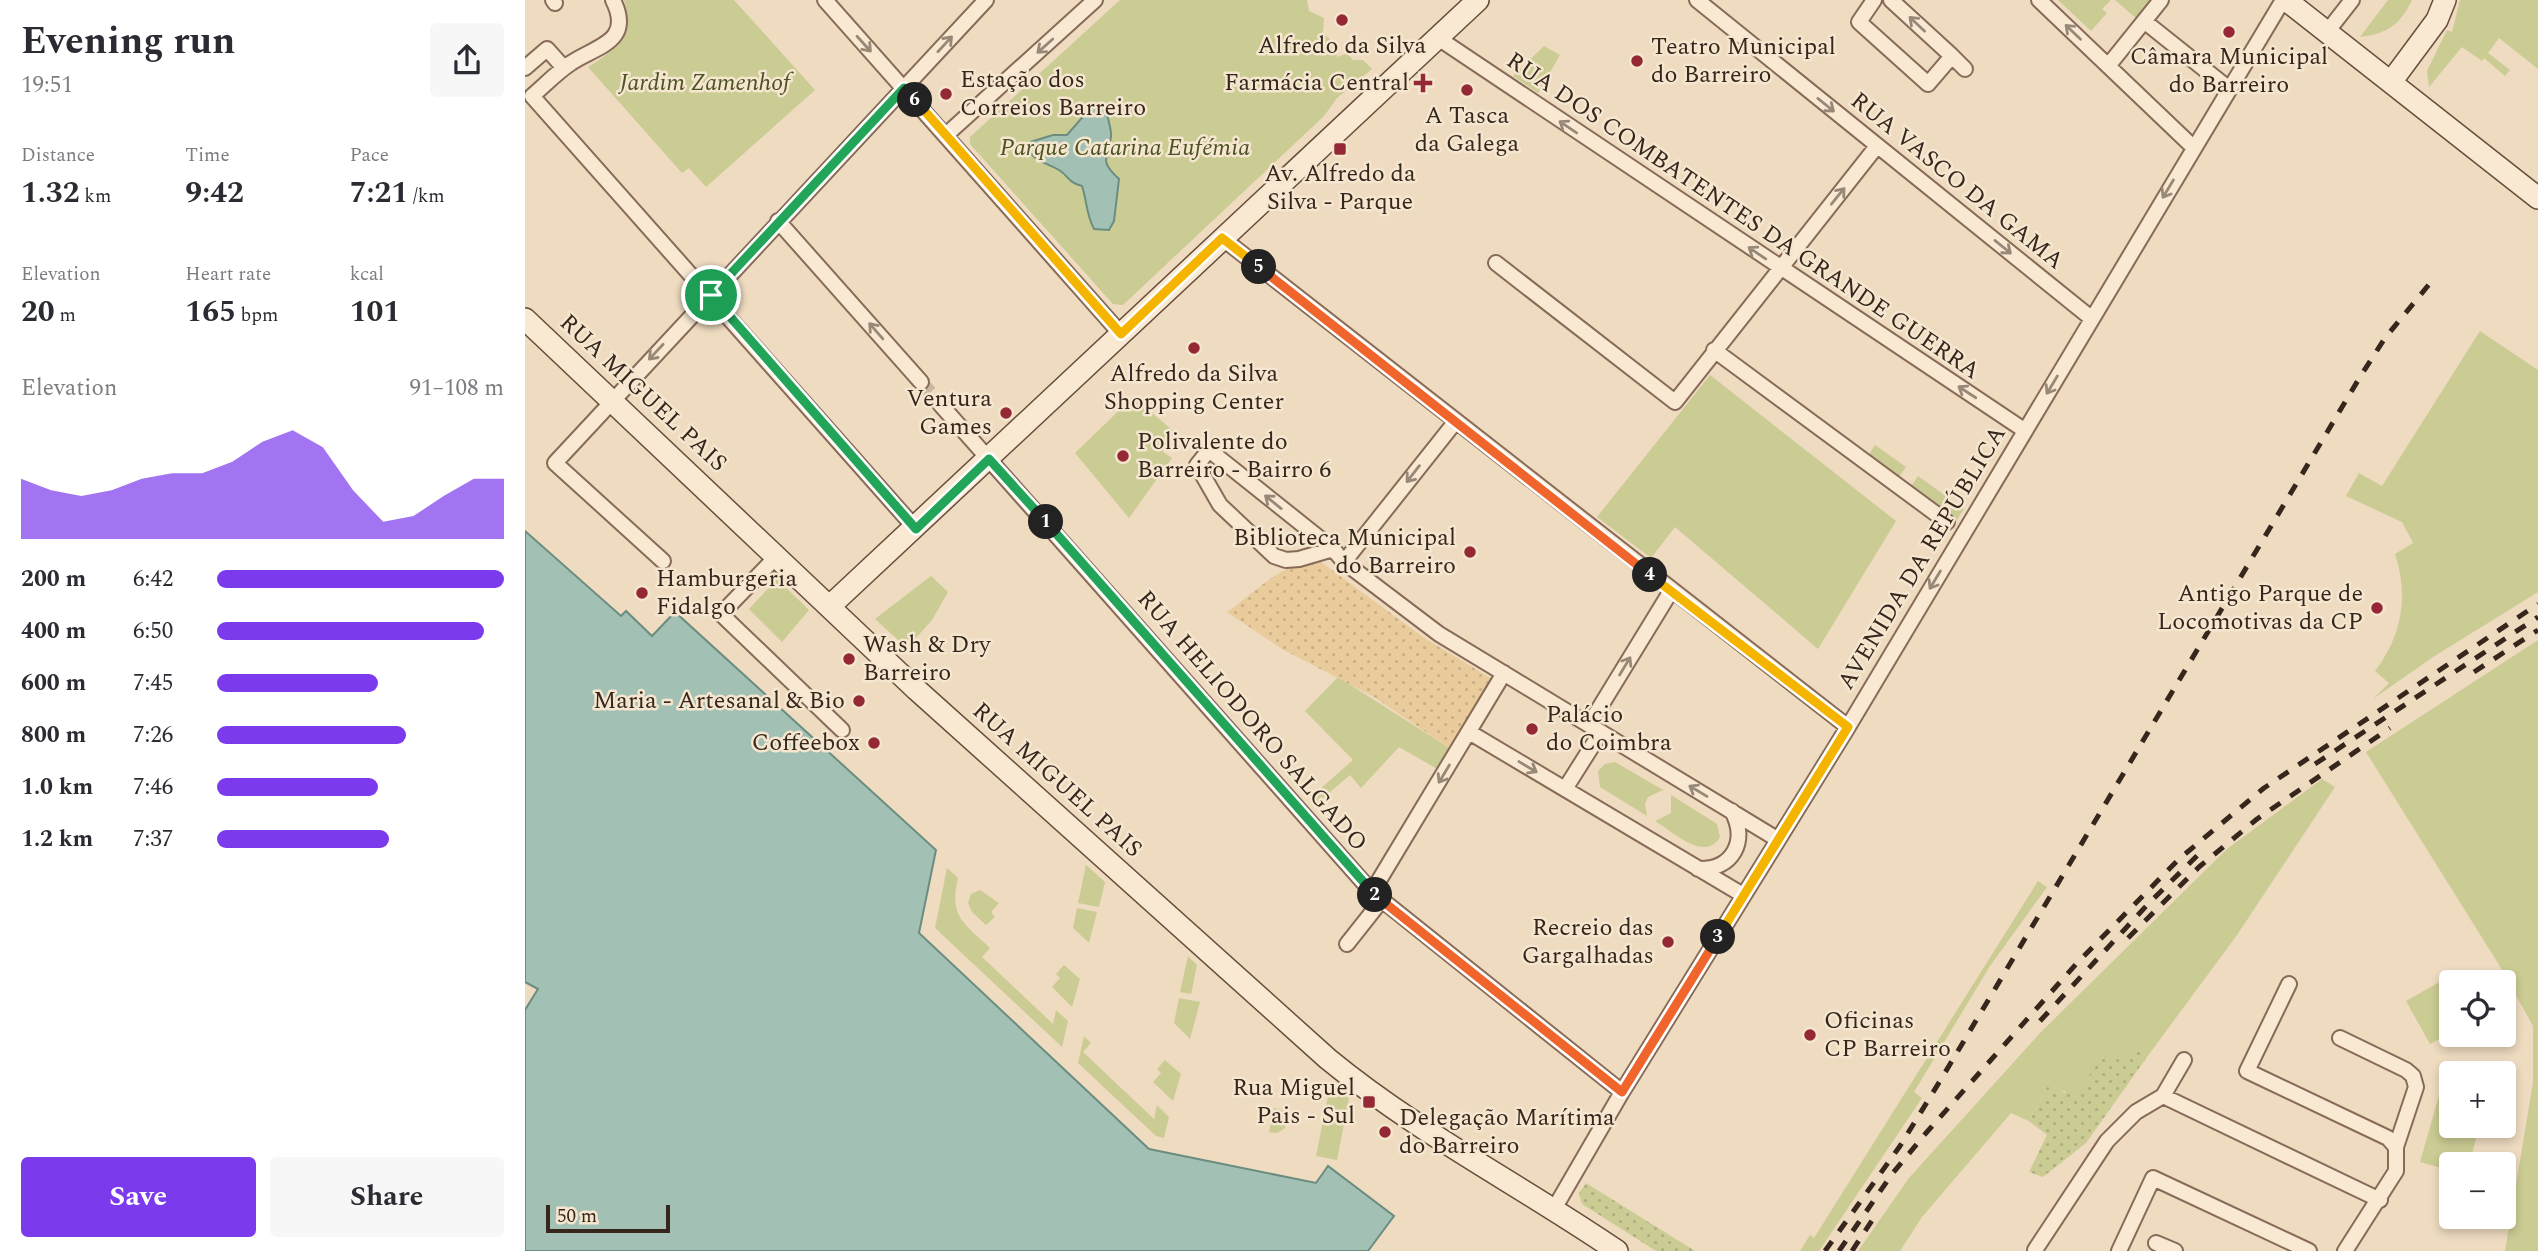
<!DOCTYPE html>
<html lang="en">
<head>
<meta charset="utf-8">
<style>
	:root { --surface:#fff; --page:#f7f7f7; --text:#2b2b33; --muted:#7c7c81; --accent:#7c3aed }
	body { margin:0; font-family:Spectral,serif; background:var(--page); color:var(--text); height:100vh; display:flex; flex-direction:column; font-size:26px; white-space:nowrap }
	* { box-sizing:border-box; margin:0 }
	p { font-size:23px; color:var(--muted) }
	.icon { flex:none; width:38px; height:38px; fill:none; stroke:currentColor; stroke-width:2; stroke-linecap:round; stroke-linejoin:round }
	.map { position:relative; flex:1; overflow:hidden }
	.sheet { display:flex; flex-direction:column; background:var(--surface); width:525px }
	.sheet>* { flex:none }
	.tools { position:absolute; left:1914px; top:970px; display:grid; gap:14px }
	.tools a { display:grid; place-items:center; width:77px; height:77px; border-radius:7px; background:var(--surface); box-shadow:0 4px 10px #0003; font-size:35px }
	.scale { position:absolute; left:21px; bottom:18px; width:124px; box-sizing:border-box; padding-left:7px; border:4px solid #36261c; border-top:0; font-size:19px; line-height:24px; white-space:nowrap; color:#36261c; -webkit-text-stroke:5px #f5e6cf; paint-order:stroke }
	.pin { position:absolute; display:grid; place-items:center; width:60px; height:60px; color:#fff; margin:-30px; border:4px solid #fff; border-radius:50%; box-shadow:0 2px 7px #0007 }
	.km { position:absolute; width:35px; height:35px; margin:-18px; border-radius:50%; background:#222; color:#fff; font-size:19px; line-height:35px; text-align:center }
	.round { display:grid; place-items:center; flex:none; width:74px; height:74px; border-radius:7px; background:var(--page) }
	.headline { display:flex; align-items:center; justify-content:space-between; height:119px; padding:0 21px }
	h1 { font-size:38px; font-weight:700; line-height:52px }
	.stats { display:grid; grid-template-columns:repeat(3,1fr); gap:10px; height:119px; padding:7px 21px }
	.stats div { display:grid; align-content:center }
	.stats b { font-size:30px; font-weight:700 }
	.stats small { font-size:19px; font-weight:400 }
	.stats p { font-size:19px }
	.chart { height:196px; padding:14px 21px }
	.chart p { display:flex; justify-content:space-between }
	.chart svg { width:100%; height:126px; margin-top:7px; fill:var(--accent); opacity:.7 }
	.cta { display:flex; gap:14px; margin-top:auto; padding:14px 21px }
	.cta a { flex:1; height:80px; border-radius:7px; background:var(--accent); color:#fff; font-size:28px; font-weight:700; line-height:80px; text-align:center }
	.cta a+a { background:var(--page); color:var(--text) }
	ul { padding:0 21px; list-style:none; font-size:23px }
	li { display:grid; grid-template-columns:112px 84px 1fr; align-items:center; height:52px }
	li i { height:18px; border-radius:9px; background:var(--accent) }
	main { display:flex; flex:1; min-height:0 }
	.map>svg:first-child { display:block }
	.green { fill:#cbcb94 }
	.sand { fill:url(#sand-dots) }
	.garden { fill:url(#garden-dots) }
	.water { fill:#a3c0b4; stroke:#6a8d80; stroke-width:2 }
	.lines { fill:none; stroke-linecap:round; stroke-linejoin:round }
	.street-tunnel { stroke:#c9b79f; stroke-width:14; stroke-dasharray:14 7; stroke-linecap:butt }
	.street-casing { stroke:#876b58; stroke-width:18 }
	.secondary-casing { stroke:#684d3b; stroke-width:24 }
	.street { stroke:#f9e9d3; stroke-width:14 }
	.secondary { stroke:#f9e9d3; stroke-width:21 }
	.rail { stroke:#36261c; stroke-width:5; stroke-dasharray:12 12; stroke-linecap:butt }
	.oneway { stroke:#988878 }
	.split-1-casing { stroke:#fff; stroke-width:14 }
	.split-2-casing { stroke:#fff; stroke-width:14 }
	.split-3-casing { stroke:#fff; stroke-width:14 }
	.split-4-casing { stroke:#fff; stroke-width:14 }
	.split-5-casing { stroke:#fff; stroke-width:14 }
	.split-6-casing { stroke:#fff; stroke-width:14 }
	.split-7-casing { stroke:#fff; stroke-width:14 }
	.split-1 { stroke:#22a559; stroke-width:9 }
	.split-2 { stroke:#22a559; stroke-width:9 }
	.split-3 { stroke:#f0652b; stroke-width:9 }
	.split-4 { stroke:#f5b400; stroke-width:9 }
	.split-5 { stroke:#f0652b; stroke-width:9 }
	.split-6 { stroke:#f5b400; stroke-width:9 }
	.split-7 { stroke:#22a559; stroke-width:9 }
	.poi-dot { fill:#952835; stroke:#f5e6cf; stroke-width:2.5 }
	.labels { text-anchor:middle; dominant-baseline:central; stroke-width:5; stroke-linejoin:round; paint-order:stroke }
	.poi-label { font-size:24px; fill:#36261c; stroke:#f5e6cf; text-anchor:start }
	.park-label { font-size:24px; font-style:italic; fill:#4c5223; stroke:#f5e6cf }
	.street-label { font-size:24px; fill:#36261c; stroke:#f5e6cf }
</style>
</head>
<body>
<main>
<section class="sheet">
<div class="headline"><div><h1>Evening run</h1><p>19:51</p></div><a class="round"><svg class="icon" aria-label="share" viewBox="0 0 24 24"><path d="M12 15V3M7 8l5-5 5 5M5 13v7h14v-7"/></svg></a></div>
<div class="stats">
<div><p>Distance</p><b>1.32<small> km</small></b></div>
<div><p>Time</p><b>9:42</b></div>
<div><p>Pace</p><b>7:21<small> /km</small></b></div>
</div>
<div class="stats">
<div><p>Elevation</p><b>20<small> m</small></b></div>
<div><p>Heart rate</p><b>165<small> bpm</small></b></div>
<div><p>kcal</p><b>101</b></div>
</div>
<div class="chart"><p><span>Elevation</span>91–108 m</p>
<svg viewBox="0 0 160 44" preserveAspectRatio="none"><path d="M0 44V23L10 27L20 29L30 27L40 23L50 21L60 21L70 17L80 10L90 6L100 12L110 27L120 38L130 36L140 29L150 23L160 23V44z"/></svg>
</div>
<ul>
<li><b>200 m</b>6:42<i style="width:100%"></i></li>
<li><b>400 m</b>6:50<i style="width:93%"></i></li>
<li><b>600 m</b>7:45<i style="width:56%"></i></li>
<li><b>800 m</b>7:26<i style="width:66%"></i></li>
<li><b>1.0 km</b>7:46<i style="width:56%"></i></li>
<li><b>1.2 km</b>7:37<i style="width:60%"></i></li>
</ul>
<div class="cta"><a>Save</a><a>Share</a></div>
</section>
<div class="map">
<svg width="2013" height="1251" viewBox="0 0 2013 1251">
	<defs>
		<pattern id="sand-dots" width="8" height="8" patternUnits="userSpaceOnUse" patternTransform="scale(1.75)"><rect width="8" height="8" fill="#eacc9c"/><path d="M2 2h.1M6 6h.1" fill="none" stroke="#c9af86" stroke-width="1.8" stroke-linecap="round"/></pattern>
		<pattern id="garden-dots" width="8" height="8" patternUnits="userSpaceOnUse" patternTransform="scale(1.75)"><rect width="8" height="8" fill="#cbcb94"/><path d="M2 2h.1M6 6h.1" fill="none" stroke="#afae7f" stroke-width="1.8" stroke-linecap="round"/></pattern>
	</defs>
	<rect width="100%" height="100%" fill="#eedbc0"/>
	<path class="green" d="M 99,0 L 209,0 L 290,90 L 181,187 L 164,168 L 157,173 L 63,67 C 90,51 109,34 99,0 Z
		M 595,0 L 782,0 L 784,11 L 799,18 L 798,32 L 807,42 L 807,50 L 813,57 L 822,53 L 828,60 L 838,60 L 847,69 L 812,98 L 799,116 L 598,305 L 588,304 L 445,144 L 445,137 Z
		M 1533,0 L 1586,0 L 1577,9 L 1582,13 L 1566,31 Z
		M 1590,0 L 1630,0 L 1613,20 Z
		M 1863,0 L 1887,0 C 1875,25 1862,34 1835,37 Z
		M 1935,0 L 2013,0 L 2013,69 L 1974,38 L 1963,53 L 1985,70 L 1980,76 L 1959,58 L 1957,61 L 1937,47 L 1904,87 L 1902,71 L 1922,30 L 1927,32 Z
		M 1019,46 L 1035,55 L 1013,93 L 988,76 Z
		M 1955,331 L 2013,370 L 2013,592 L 1908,657 L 1848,699 L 1864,683 L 1850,671 C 1877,636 1884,596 1870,554 L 1888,543 L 1877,522 L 1821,496 L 1834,473 L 1857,486 Z
		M 1185,375 L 1371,521 L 1293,649 L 1150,527 L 1126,558 L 1072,517 Z
		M 608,397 L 652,434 L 638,452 L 647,458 L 604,518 L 550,453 Z
		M 1350,445 L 1381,467 L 1373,478 L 1343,456 Z
		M 1393,476 L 1439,509 L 1431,521 L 1385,488 Z
		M 406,576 L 423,592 L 407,620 L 382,648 L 350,619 Z
		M 252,579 L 284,610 L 257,642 L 224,609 Z
		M 2013,640 L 2013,1251 L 1980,1251 L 2008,1082 L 2008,1026 L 1976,968 L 1841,752 Z
		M 813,677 L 926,749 L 914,770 L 874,747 L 836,788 L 825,775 L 792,803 L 786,797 L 828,760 L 780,711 Z
		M 1090,762 L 1138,790 L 1123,797 L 1120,804 L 1122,816 L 1075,787 L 1073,771 L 1080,764 Z
		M 1797,779 L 1810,787 L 1712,935 L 1622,1057 L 1613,1050 L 1607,1059 L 1584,1061 L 1554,1095 L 1522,1087 L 1504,1121 L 1486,1113 L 1397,1217 L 1375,1251 L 1333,1251 L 1384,1178 L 1516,1032 L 1702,849 Z
		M 1146,795 L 1192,824 L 1195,837 C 1180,863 1147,831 1130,821 L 1146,813 Z
		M 561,865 L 580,882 L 574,907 L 553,903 Z
		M 422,868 L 433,878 C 424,917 438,922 465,948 L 457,957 L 528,1024 L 531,1010 L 543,1021 L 537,1047 L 410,928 Z
		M 1513,881 L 1522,887 L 1465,966 L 1389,1092 L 1397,1098 L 1294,1251 L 1275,1251 L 1285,1235 L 1289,1238 Z
		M 455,890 L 474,903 L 466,912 L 470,917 L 461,925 L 447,912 L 443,903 L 446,894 Z
		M 552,908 L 572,912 L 564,943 L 548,928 Z
		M 663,956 L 672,965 L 666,994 L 655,992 Z
		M 539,965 L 555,979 L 547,1007 L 527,987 L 535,978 L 531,974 Z
		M 1918,980 L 1927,995 L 1927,1033 L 1905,1044 L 1881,1001 Z
		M 654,998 L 675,1002 L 665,1039 L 649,1023 Z
		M 559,1036 L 566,1043 L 558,1052 L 629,1119 L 632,1105 L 644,1117 L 639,1138 L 631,1136 L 553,1063 Z
		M 640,1060 L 656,1074 L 648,1101 L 628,1082 L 636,1073 L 632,1069 Z
		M 1921,1071 L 1927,1073 L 1927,1125 L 1955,1125 L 1944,1164 L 1927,1164 L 1927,1171 L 1895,1162 Z
		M 806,1081 L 824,1098 L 812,1160 L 791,1156 Z
		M 749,1108 L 757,1110 L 762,1118 L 760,1128 L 752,1133 L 744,1132 Z"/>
	<path class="sand" d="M 796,562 L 898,637 L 965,678 L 965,683 L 926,749 L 849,697 L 757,649 L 702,612 C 730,593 760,558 796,562 Z"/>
	<path class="garden" d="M 1613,1050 L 1622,1057 L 1561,1143 L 1518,1177 L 1504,1172 L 1522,1135 L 1504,1121 L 1522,1087 L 1528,1085 L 1540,1093 L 1542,1090 L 1554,1094 L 1575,1057 L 1584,1061 L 1589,1051 L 1607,1059 Z
		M 1061,1183 L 1170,1251 L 1131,1251 L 1057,1204 L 1054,1193 Z"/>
	<path class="water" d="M 568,105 L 580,108 C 582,116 587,129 586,137 C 583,158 573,160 594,179 L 589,221 L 584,230 L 569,229 C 561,214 562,201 557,186 C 542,182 544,176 534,170 C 518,161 514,164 501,148 L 505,142 L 528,135 L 542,135 Z
		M 0,531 L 96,616 L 101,611 L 127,636 L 150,612 L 411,850 L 394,933 L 624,1149 L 791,1183 L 803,1166 L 869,1216 L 843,1251 L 0,1251 L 0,1010 L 13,989 L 0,982 Z"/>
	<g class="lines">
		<path class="street-tunnel" d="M 396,382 L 415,404"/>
		<g class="street-casing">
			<path id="street" d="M 28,0 L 30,3
				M 88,0 C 109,42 71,46 46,63 C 32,72 20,85 7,96 L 391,529
				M 300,0 L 596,334
				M 1172,0 L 1566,318
				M 1349,0 L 1334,22 L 1403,84 L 1427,56 L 1366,0
				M 1514,0 L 1668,147
				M 1619,21 L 1703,88
				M 1802,32 L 1827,0
				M 913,38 L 1499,430
				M 1427,56 L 1440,69
				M 1583,66 L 1636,0
				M 0,68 L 22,49 L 39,68
				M 421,135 L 570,0
				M 253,221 L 396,382
				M 697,238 L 1323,727
				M 971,263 L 1150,402 L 1352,146
				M 1189,350 L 1422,522
				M 415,404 L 847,892 L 1097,1092
				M 808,549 L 774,559 L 761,560 L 749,556 L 695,505 L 672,465 L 684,450 L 808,549 L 819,562 L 914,634 L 1252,839
				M 252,556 L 196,614 L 317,730
				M 138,561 L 30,463 L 461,0
				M 819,562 L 931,421
				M 1064,725 L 1146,591
				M 944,732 L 1218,895
				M 1040,789 L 1076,732
				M 1173,869 C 1208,870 1223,841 1207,811
				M 847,892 L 979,673
				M 822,944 L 856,901
				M 1764,984 L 1722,1071 L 1863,1138 L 1871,1147
				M 1815,1038 L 1881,1070 L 1888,1076 L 1891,1087 L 1871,1147 L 1871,1171 L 1820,1251
				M 1659,1060 L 1638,1096 L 1855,1200
				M 1029,1209 L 1097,1092 L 1323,727 L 1758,0
				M 1631,1243 L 1650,1251
				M 1510,1250 L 1582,1141 L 1611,1112 L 1638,1096
				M 1594,1251 L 1628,1178 L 1784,1251"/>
		</g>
		<g class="secondary-casing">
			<path id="secondary" d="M 1761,0 L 2013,198
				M 1866,82 L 1912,20 L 1920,0
				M 0,319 L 392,690 L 803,1059 C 893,1133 997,1186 1092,1251
				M 305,606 L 953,0"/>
		</g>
		<use href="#street" class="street"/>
		<use href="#secondary" class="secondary"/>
		<path class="rail" d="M 1949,672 L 2013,630
			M 1790,764 L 2013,617
			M 1603,938 L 1674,867 L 1732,819 L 1865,728
			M 1515,1021 L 1624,903 L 1679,849
			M 1300,1251 L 1375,1146 L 1415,1081 L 1835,377 L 1860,338 L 1906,282
			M 1314,1251 L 1367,1174 L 1401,1133 L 1552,963 L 1654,859 L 1739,788 L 2013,604
			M 1327,1251 L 1348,1219"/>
	</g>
	<defs><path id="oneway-shaft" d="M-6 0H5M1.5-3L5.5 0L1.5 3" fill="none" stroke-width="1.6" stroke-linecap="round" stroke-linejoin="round" transform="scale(1.75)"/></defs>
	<g class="oneway">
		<use href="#oneway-shaft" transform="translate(1392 24) rotate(-137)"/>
		<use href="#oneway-shaft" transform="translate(1548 32) rotate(-136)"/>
		<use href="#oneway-shaft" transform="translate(339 44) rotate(48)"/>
		<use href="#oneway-shaft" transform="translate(420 44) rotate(-47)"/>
		<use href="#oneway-shaft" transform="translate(520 46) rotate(138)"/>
		<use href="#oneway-shaft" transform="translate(1301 105) rotate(39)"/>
		<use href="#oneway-shaft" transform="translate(1043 127) rotate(-146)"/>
		<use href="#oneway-shaft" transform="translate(1643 189) rotate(121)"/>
		<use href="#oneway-shaft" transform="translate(1313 196) rotate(-51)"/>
		<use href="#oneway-shaft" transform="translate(1478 247) rotate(39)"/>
		<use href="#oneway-shaft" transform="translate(1232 253) rotate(-146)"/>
		<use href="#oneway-shaft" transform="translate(351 331) rotate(-131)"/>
		<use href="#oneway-shaft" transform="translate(131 352) rotate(133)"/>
		<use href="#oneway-shaft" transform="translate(1527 385) rotate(121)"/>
		<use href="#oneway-shaft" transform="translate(1442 392) rotate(-147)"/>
		<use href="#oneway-shaft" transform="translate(888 474) rotate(128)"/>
		<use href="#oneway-shaft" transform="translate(748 502) rotate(-141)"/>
		<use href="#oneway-shaft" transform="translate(1410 580) rotate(121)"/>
		<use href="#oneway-shaft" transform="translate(1100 666) rotate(-59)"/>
		<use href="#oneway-shaft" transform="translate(1003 767) rotate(31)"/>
		<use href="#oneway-shaft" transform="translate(919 774) rotate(121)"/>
		<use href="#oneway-shaft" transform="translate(1173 791) rotate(-149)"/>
	</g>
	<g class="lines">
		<g class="split-1-casing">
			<path id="split-1" d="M 186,295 L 391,529 L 464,459 L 521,522"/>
		</g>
		<g class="split-2-casing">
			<path id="split-2" d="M 521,522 L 850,895"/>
		</g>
		<g class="split-3-casing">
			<path id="split-3" d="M 850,895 L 1097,1092 L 1193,937"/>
		</g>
		<g class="split-4-casing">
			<path id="split-4" d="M 1125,575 L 1323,727 L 1193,937"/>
		</g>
		<g class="split-5-casing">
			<path id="split-5" d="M 734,267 L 1125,575"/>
		</g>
		<g class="split-6-casing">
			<path id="split-6" d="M 390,100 L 596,334 L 697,238 L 734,267"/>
		</g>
		<g class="split-7-casing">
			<path id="split-7" d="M 186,295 L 379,88 L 390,100"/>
		</g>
		<use href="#split-1" class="split-1"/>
		<use href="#split-2" class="split-2"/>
		<use href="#split-3" class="split-3"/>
		<use href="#split-4" class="split-4"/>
		<use href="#split-5" class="split-5"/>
		<use href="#split-6" class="split-6"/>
		<use href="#split-7" class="split-7"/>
	</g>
	<g class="poi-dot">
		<circle cx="817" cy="20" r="7"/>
		<circle cx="1704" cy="32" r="7"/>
		<circle cx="1112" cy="61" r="7"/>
		<path d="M894.5 72.5h7v7h7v7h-7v7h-7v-7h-7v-7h7z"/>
		<circle cx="942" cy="90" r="7"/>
		<circle cx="421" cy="94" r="7"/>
		<rect x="808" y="142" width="14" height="14" rx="3.5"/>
		<circle cx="669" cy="348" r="7"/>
		<circle cx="481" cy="413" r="7"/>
		<circle cx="598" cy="456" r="7"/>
		<circle cx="945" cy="552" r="7"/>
		<circle cx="117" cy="593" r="7"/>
		<circle cx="1852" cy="608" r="7"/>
		<circle cx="324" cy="659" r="7"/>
		<circle cx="334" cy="701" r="7"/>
		<circle cx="1007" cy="729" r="7"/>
		<circle cx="349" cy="743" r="7"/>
		<circle cx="1143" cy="942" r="7"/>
		<circle cx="1285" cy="1035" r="7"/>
		<rect x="837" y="1095" width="14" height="14" rx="3.5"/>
		<circle cx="860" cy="1132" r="7"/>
	</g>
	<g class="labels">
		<g class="poi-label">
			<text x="817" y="46" text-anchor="middle">Alfredo da Silva</text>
			<text x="1126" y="47">Teatro Municipal<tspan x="1126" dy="28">do Barreiro</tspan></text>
			<text x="1704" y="57" text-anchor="middle">Câmara Municipal<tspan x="1704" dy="28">do Barreiro</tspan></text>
			<text x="435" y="80">Estação dos<tspan x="435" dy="28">Correios Barreiro</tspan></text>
			<text x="884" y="83" text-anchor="end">Farmácia Central</text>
			<text x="942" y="116" text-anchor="middle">A Tasca<tspan x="942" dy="28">da Galega</tspan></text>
			<text x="815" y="174" text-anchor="middle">Av. Alfredo da<tspan x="815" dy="28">Silva - Parque</tspan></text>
			<text x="669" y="374" text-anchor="middle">Alfredo da Silva<tspan x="669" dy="28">Shopping Center</tspan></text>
			<text x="467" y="399" text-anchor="end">Ventura<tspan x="467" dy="28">Games</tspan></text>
			<text x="612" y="442">Polivalente do<tspan x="612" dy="28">Barreiro - Bairro 6</tspan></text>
			<text x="931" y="538" text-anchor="end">Biblioteca Municipal<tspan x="931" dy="28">do Barreiro</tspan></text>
			<text x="131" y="579">Hamburgeria<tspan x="131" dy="28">Fidalgo</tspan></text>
			<text x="1838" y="594" text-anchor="end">Antigo Parque de<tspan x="1838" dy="28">Locomotivas da CP</tspan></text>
			<text x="338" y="645">Wash &amp; Dry<tspan x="338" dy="28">Barreiro</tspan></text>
			<text x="320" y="701" text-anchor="end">Maria - Artesanal &amp; Bio</text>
			<text x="1021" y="715">Palácio<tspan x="1021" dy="28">do Coimbra</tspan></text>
			<text x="335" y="743" text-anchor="end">Coffeebox</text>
			<text x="1129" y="928" text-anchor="end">Recreio das<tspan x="1129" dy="28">Gargalhadas</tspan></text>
			<text x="1299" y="1021">Oficinas<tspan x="1299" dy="28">CP Barreiro</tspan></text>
			<text x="830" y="1088" text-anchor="end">Rua Miguel<tspan x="830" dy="28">Pais - Sul</tspan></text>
			<text x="874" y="1118">Delegação Marítima<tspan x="874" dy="28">do Barreiro</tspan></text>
		</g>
		<g class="park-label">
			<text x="180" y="83">Jardim Zamenhof</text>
			<text x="600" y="148">Parque Catarina Eufémia</text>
		</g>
		<g class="street-label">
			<text transform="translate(1432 181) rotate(39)">RUA VASCO DA GAMA</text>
			<text transform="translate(1218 216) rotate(34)">RUA DOS COMBATENTES DA GRANDE GUERRA</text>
			<text transform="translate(118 393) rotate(43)">RUA MIGUEL PAIS</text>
			<text transform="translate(1397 558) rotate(-59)">AVENIDA DA REPÚBLICA</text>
			<text transform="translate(727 721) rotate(49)">RUA HELIODORO SALGADO</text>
			<text transform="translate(532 780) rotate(42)">RUA MIGUEL PAIS</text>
		</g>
	</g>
</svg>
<div class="tools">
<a><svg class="icon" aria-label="locate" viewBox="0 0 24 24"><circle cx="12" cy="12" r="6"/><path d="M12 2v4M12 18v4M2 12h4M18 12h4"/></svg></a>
<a>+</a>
<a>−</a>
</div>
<div class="scale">50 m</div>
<div class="pin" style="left:186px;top:295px;background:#1e9e55"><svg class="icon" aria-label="arrive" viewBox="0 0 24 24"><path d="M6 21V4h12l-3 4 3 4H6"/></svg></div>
<b class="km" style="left:521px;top:522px">1</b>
<b class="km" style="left:850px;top:895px">2</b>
<b class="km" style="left:1193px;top:937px">3</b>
<b class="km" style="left:1125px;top:575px">4</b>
<b class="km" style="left:734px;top:267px">5</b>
<b class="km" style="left:390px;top:100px">6</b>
</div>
</main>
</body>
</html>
